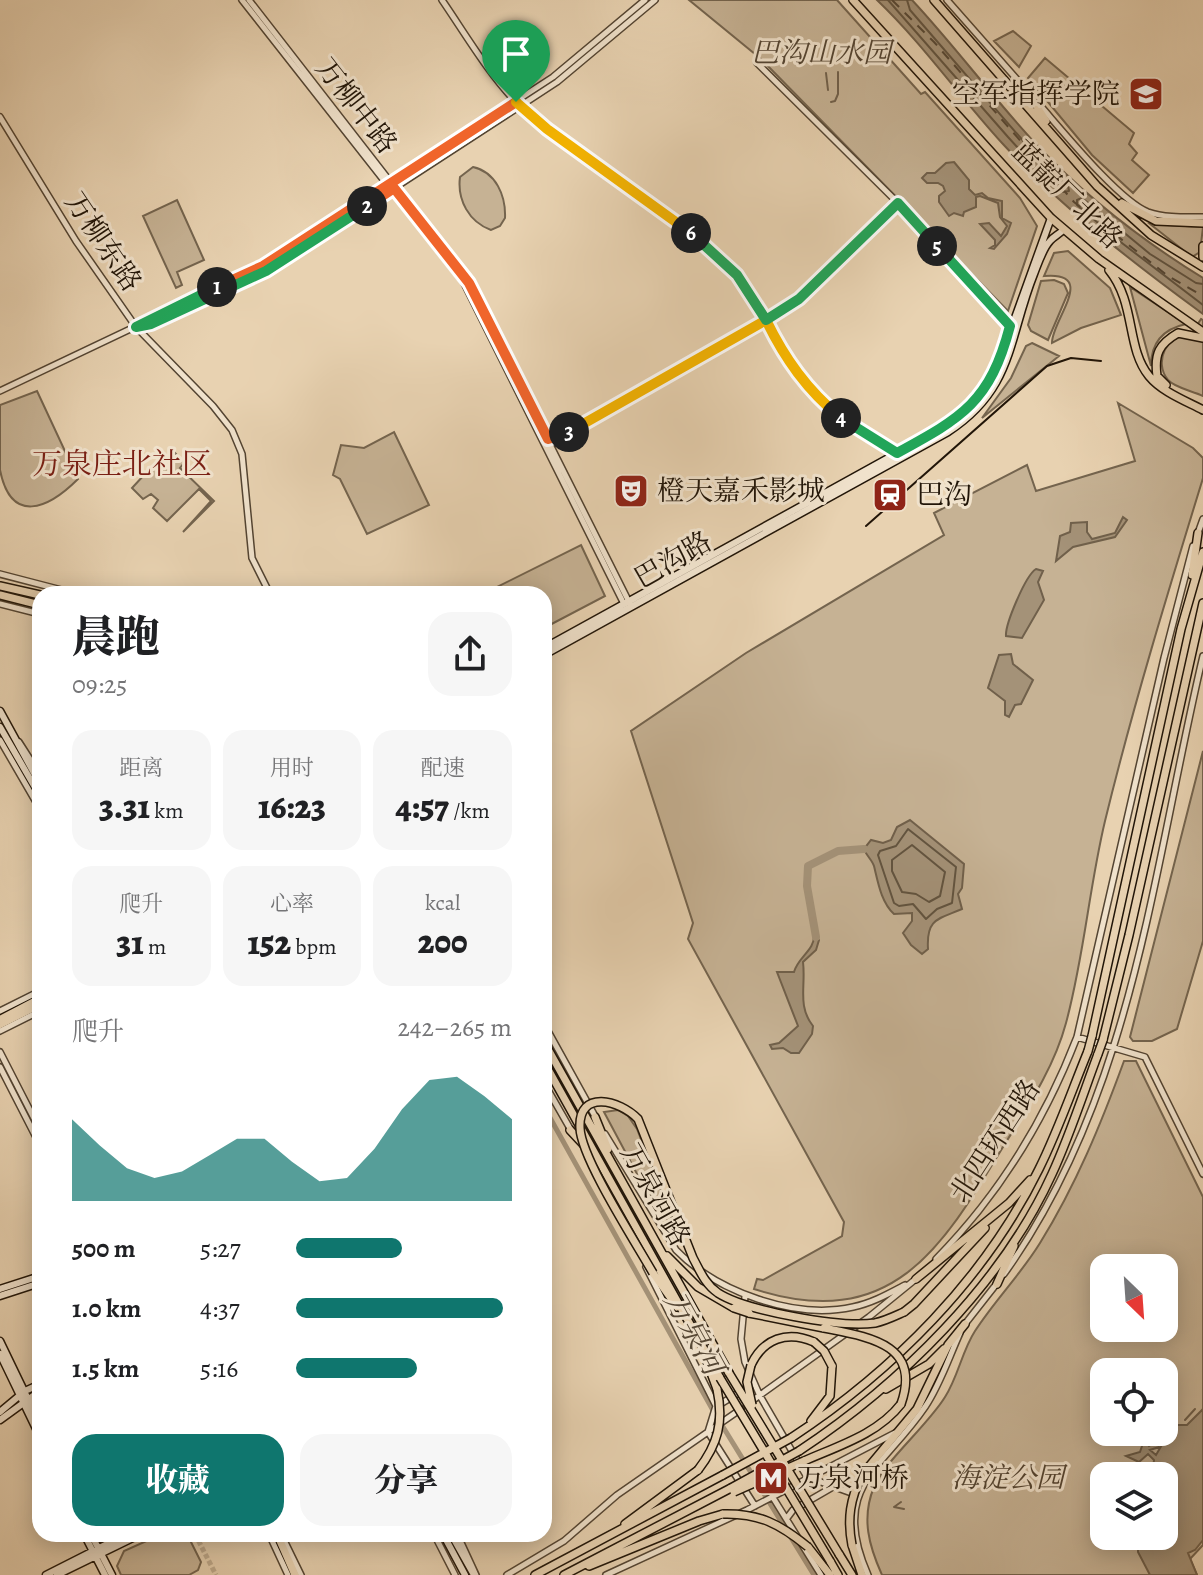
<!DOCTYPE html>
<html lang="zh">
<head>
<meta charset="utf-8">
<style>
	:root { --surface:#fff; --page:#f6f6f6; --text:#202124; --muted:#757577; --accent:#0f766e }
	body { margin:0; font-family:Alegreya,"Noto Serif SC",serif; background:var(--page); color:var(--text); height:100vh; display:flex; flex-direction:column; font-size:30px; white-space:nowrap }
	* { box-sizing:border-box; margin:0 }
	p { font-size:26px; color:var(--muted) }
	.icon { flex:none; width:44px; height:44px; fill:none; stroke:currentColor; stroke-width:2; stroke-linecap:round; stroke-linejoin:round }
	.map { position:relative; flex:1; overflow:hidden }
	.drawer { position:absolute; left:32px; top:586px; width:520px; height:956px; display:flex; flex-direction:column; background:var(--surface); border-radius:24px; box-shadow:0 4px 20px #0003 }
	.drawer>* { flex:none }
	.needle { width:52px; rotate:155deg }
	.tools { position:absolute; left:1090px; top:1254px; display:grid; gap:16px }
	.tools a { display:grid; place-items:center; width:88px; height:88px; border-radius:16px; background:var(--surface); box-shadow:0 4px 20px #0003; font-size:40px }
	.pin { position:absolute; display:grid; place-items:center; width:68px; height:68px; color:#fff; margin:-82px -34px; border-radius:50% 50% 50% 0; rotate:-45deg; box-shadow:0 0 8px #0007 }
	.pin .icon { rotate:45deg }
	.km { position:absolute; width:40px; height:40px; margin:-20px; border-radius:50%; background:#222; color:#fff; font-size:22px; line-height:40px; text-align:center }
	.round { display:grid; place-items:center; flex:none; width:84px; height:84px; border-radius:24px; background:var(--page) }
	.head { display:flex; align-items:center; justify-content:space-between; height:136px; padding:0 40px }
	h1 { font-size:44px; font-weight:800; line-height:60px }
	.stats { display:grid; grid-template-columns:repeat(3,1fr); gap:12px; height:136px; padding:8px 40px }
	.stats div { display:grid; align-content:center; border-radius:20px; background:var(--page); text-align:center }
	.stats b { font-size:34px; font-weight:800 }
	.stats small { font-size:22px; font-weight:400 }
	.stats p { font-size:22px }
	.chart { height:224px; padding:16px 40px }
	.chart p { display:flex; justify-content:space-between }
	.chart svg { width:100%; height:144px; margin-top:8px; fill:var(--accent); opacity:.7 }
	.action { display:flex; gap:16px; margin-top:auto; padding:16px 40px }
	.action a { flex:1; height:92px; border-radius:24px; background:var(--accent); color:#fff; font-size:32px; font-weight:800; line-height:92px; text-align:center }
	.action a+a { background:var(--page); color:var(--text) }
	ul { padding:0 40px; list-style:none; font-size:26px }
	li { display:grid; grid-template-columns:128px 96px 1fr; align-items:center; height:60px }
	li i { height:20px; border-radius:10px; background:var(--accent) }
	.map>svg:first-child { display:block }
	.green { fill:#c6b294; stroke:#74644e; stroke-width:2; fill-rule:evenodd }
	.water { fill:#a49278; stroke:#70604b; stroke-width:2 }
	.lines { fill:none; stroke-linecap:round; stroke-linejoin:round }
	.shore { stroke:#625440; stroke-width:2 }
	.stream { stroke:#70604b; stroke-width:2 }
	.canal { stroke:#a49278; stroke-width:5 }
	.river { stroke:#a49278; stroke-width:8 }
	.ferry { stroke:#554735; stroke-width:2; stroke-dasharray:10 8; stroke-linecap:butt }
	.tertiary-tunnel { stroke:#c0ac8f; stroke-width:5; stroke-dasharray:5 2.5; stroke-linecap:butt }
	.tertiary-casing { stroke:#534432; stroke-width:8 }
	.secondary-casing { stroke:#211508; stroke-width:9 }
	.primary-casing { stroke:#211508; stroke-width:9 }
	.trunk-casing { stroke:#211508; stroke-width:10 }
	.tertiary { stroke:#f0e2cc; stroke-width:5 }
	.secondary { stroke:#f0e2cc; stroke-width:6 }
	.primary { stroke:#e8d2b1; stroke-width:6 }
	.trunk { stroke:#e8d2b1; stroke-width:7 }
	.tram { stroke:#211508; stroke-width:2 }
	.trunk-bridge-casing { stroke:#211508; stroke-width:10; stroke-linecap:butt }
	.trunk-bridge { stroke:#e8d2b1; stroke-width:7 }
	.split-1-casing { stroke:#fff; stroke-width:16 }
	.split-2-casing { stroke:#fff; stroke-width:16 }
	.split-3-casing { stroke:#fff; stroke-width:16 }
	.split-4-casing { stroke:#fff; stroke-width:16 }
	.split-5-casing { stroke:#fff; stroke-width:16 }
	.split-6-casing { stroke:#fff; stroke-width:16 }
	.split-7-casing { stroke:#fff; stroke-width:16 }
	.split-1 { stroke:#f0652b; stroke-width:10 }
	.split-2 { stroke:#22a559; stroke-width:10 }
	.split-3 { stroke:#f0652b; stroke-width:10 }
	.split-4 { stroke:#f5b400; stroke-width:10 }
	.split-5 { stroke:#22a559; stroke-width:10 }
	.split-6 { stroke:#22a559; stroke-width:10 }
	.split-7 { stroke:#f5b400; stroke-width:10 }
	.labels { text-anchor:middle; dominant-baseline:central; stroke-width:6; stroke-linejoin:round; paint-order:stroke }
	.park-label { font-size:28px; font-style:italic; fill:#534432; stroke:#f0e2cc }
	.poi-label { font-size:28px; fill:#211508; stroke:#f0e2cc; text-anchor:start }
	.street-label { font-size:28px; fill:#211508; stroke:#f0e2cc }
	.neighbourhood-label { font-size:30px; fill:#7a1f14; stroke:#f0e2cc }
	.water-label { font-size:30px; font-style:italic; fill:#554735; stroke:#f0e2cc }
</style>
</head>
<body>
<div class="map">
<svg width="1203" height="1575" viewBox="0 0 1203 1575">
	<rect width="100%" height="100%" fill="#e8d2b1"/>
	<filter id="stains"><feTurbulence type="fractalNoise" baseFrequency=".0025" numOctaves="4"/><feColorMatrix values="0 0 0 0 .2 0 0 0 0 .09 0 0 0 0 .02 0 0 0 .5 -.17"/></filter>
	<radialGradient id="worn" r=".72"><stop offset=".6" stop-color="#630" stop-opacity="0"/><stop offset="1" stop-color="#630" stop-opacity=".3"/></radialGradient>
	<path class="green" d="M 689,0 L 837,0 L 921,94 L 925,92 L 1020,198 L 1037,226 L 1008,311 L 761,59 Z
		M 1013,31 L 1031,46 L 1019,67 L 994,41 Z
		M 1045,58 L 1134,133 L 1129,144 L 1137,153 L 1132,160 L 1149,175 L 1133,193 L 1092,155 L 1028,78 Z
		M 473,167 C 496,172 506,196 505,218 L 500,226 L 491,230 C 469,222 457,200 460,177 Z
		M 177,200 L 204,260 L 177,272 L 182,285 L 176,288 L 143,216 Z
		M 1150,224 L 1203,227 L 1200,252 L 1192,257 Z
		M 1068,251 L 1110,288 L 1121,315 L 1081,328 L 1052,343 C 1051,321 1099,271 1044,276 L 1054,253 Z
		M 1054,280 L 1064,284 L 1068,293 L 1048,340 L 1031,331 L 1028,325 L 1041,281 Z
		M 1130,287 L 1186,324 C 1163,329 1151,343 1151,366 Z
		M 1201,319 L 1203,320 L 1203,396 C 1193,391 1175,388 1168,380 C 1153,362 1167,333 1190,336 Z
		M 1032,343 L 1059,356 L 982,418 L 1011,378 L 1026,346 Z
		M 37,391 L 78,479 C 48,509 11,525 0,470 C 0,450 0,425 0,405 Z
		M 1118,403 L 1193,448 L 1203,458 L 1203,478 C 1168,592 1133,706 1105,821 C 1089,888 1084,957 1066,1023 C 1054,1068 1027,1108 1003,1147 C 941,1250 891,1333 754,1289 L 757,1279 L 763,1280 L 842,1236 L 844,1222 L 688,939 L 693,923 L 631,731 L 746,653 L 944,535 L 934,513 L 1027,465 L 1036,491 L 1135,461 Z
		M 394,432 L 429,505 L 367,534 L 340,479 L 333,475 L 341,445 L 364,448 Z
		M 175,453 L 184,463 L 180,468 L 214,501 L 183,532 L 211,501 L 199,489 L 167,521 L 153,508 L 158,500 L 151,494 L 143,499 L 132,488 L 157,461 L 163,466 Z
		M 581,545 L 605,596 L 544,628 L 544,594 L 483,594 Z
		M 1203,751 L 1203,941 L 1177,1029 L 1152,1041 L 1133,1041 L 1130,1037 Z
		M 1124,1061 L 1136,1061 L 1203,1197 L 1203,1545 L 1190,1559 L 1197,1575 L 882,1575 C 869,1546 861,1518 874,1487 C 884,1462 928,1425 945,1397 C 958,1377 962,1351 975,1331 C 995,1300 1021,1274 1040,1243 C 1076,1185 1101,1124 1124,1061 ZM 1104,1268 L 1164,1268 L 1164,1328 L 1104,1328 ZM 1104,1372 L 1164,1372 L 1164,1432 L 1104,1432 ZM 1104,1476 L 1164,1476 L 1164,1536 L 1104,1536 Z
		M 618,1110 L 628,1116 L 637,1129 L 681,1242 L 636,1172 L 604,1112 Z
		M 162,1534 L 187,1534 L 201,1562 L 198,1570 L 189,1575 L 121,1575 L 117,1566 L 124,1551 Z"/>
	<path class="water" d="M 877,0 L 912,0 C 955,46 993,98 1036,144 C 1084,195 1143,241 1203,278 L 1203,314 C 1132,262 1062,208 1002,143 C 959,96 923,44 877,0 Z
		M 954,162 L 969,180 L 969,189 L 975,195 L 982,193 L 988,198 L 1002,201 L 1002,218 L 1011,223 L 1007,234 L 994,249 L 990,248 L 995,245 L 995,240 L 980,224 L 989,223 L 1001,236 L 1007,226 L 1000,217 L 998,203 L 980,196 L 976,197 L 976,207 L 964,212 L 963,216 L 954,213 L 949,216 L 939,202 L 939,196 L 945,191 L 943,186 L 938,183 L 927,183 L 922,178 L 927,173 L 935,173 L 946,163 Z
		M 1123,517 L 1127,520 L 1115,537 L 1073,547 L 1056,561 L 1060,536 L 1070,532 L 1071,523 L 1087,522 L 1087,532 L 1092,539 L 1115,533 Z
		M 1036,569 L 1043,571 L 1038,582 L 1044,600 L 1022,638 L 1006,636 C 1005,625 1025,576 1036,569 Z
		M 1011,654 L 1013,664 L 1033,680 L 1021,704 L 1015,705 L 1009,717 L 1005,715 L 1005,701 L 988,688 L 999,655 Z
		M 910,820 L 964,864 L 962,888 L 958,894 L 962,909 C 939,919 926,918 928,949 L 922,954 L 911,945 L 903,933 L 912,921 L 912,913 L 894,914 C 881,902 878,882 874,866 C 872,860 866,855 864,849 L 871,840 L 883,843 L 891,840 L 897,827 Z
		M 814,935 L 819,940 L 816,950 L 803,962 C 806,986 797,1006 813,1026 L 812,1034 L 799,1053 L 791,1053 L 783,1048 L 772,1049 L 770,1045 L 779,1043 L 798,1026 L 777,972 L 794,972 C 798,957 815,950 814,935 Z
		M 1203,1409 L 1203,1540 L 1195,1550 L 1188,1553 L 1197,1575 L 1150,1575 L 1138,1552 L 1138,1541 L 1143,1536 L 1164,1536 L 1164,1476 L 1152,1475 L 1154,1460 L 1148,1454 L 1139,1462 L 1126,1456 L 1140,1452 L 1144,1440 L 1149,1446 L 1157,1441 L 1159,1447 L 1150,1450 L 1156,1455 L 1170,1431 L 1167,1425 L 1187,1425 Z"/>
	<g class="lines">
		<path class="shore" d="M 888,0 L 1008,137 L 1019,149 L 1024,149 L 1025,143 L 910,10 L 907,0
			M 1039,163 L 1044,163 L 1068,186 L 1069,191 L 1063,192 L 1038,167 Z
			M 1203,284 L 1196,283 L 1150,254 L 1082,198 L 1077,200 L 1077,205 L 1118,240 L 1203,305
			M 908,829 L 956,867 L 952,903 L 937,909 L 926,919 L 913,904 L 899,906 L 894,903 L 878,855 L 880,851 L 896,846 Z
			M 912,845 L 945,872 L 940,896 L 929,902 L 916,894 L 902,892 L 892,871 L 892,860 Z"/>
		<path class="stream" d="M 826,73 L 828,90
			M 831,102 L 835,101 L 838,94 L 838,72
			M 1171,1413 L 1177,1418
			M 1185,1420 L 1195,1409
			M 1162,1434 L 1166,1433
			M 901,1502 L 894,1507 L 904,1509"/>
		<path class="canal" d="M 544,1107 L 715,1414
			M 720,1422 L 814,1575"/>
		<path class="river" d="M 816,937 L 807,886 L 808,866 L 838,851 L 864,849"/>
		<path class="ferry" d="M 892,0 L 934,42 L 1074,202 L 1168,276 L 1203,296"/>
		<path class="tertiary-tunnel" d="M 0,1417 L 40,1387
			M 195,1534 L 216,1575"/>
		<g class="tertiary-casing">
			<path id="tertiary" d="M 242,0 L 463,281 L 624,604
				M 249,0 L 469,283 L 630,604
				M 442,0 C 466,35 488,73 517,103 C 577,164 660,199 721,258 C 755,290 768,333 794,370 C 820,408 860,428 897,453
				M 947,0 L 1029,93
				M 757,63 L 898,203 L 1010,326
				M 1038,103 C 1061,129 1119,201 1148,212 C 1165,218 1185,217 1203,217
				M 0,117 L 76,241 L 136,327 L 213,406 L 232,430 L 242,454 L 252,558 L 270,594
				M 138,327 L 151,324 L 276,265 L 557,82 L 655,0
				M 0,391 L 263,266 L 553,77 L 645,0
				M 546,440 L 558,438 L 799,299 L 898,203
				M 1198,533 L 1203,519
				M 0,574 L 77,594
				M 0,604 L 40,614
				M 0,740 L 40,809
				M 19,742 L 40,775
				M 0,1011 L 40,991
				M 544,1024 L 596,1118
				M 0,1031 L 40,1011
				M 1077,1037 L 1145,1057 L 1203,1174
				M 0,1052 L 40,1130
				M 0,1067 L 40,1145
				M 544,1083 L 572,1132
				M 605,1134 L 676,1250 C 717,1292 795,1320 853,1307 C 872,1303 888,1294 905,1285
				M 936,1259 C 999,1195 1045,1120 1077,1037 L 1164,658 L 1193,546
				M 646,1267 L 716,1406 L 708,1432 L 755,1506
				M 1004,1274 C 1134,1093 1153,867 1203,656
				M 745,1296 L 741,1339 L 745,1362 L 760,1396 L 807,1477 L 857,1495
				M 965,1324 L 998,1282
				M 749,1403 L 869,1317 L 917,1278
				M 717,1406 L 750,1386
				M 772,1496 L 821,1575
				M 787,1518 L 793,1510 L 831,1488
				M 269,1534 L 288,1575
				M 281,1534 L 301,1575
				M 434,1534 L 455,1575
				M 457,1534 L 476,1575
				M 507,1575 L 564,1541 L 617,1495 L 741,1409
				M 606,1575 L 747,1510 L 895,1433
				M 868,1575 C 829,1487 882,1470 925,1407 C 940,1385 949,1357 960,1333"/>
		</g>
		<g class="secondary-casing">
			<path id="secondary" d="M 544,648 L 912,445 L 969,408 L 994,376 L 1051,218
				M 544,655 L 948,432 C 1014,389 1008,339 1034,274 C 1038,264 1043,248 1050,241 C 1054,236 1060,234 1064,229
				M 0,711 L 40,784
				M 0,727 L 40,796
				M 0,1289 L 40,1276
				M 0,1296 L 40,1283
				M 0,1341 L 40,1424
				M 0,1354 L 40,1437
				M 0,1412 L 25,1391 L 40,1384
				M 0,1420 L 40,1391
				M 84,1534 L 105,1575
				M 91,1534 L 112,1575
				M 443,1534 L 465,1575
				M 451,1534 L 474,1575
				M 46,1575 L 127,1534
				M 57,1575 L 141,1534"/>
		</g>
		<g class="primary-casing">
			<path id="primary" d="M 0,1019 L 40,998
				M 0,1025 L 40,1005"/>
		</g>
		<g class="trunk-casing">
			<path id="trunk" d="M 853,0 L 1051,218 L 1099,259 L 1203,332
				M 934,0 L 1097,186 L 1151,235 L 1203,267
				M 1027,91 L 1046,121
				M 1122,203 L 1156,221 L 1203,223
				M 1203,246 L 1203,257
				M 1109,270 C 1136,303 1126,348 1149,376 C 1162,392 1186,401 1203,410
				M 1166,385 L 1157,376 C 1154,354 1159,344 1178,333 L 1203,338
				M 1192,575 L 1198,533
				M 0,586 L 40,595
				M 0,595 L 40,605
				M 1092,1036 L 1181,629 L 1203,552
				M 1103,1040 L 1129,935 L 1203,603
				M 544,1042 L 729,1373
				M 544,1062 L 720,1378
				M 595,1117 L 608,1149
				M 570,1130 L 585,1146
				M 667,1256 L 698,1287 L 734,1308
				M 653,1273 L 677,1307
				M 916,1279 L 1009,1203 L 1030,1180
				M 997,1284 L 1014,1246
				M 904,1312 L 914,1304 L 985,1228
				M 749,1313 L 824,1328
				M 707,1362 L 717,1389
				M 751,1365 C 763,1339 787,1330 814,1342
				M 886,1389 L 929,1364 L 944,1349
				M 811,1421 L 830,1396 L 832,1366
				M 791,1438 C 893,1371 985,1279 1039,1169 C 1058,1131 1072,1090 1088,1051
				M 799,1451 C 899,1385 1002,1284 1052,1174 C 1070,1135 1083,1094 1098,1054
				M 804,1461 C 838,1446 878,1434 901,1404
				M 862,1475 L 917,1409 L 948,1345 L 965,1324
				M 625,1524 L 698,1470
				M 277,1534 L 295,1575
				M 852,1545 L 862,1575
				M 808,1547 L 830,1575
				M 839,1554 L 852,1575
				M 830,1561 L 838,1575
				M 589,1566 L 699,1521 L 723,1514
				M 535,1575 L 723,1475
				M 564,1575 L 731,1488"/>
		</g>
		<use href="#tertiary" class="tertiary"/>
		<use href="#secondary" class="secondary"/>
		<use href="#primary" class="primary"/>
		<use href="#trunk" class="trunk"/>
		<path class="tram" d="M 866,526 L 1047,366 L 1071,358 L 1101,361"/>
		<g class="trunk-bridge-casing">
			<path id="trunk-bridge" d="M 1088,1051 L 1092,1036
				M 1098,1054 L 1103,1040
				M 653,1273 C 636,1243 581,1158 580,1128 C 578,1089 620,1100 638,1119 L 693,1258 C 700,1271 705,1284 718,1293 C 746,1311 841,1328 875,1323 C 885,1321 895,1316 904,1312
				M 734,1308 L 749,1313
				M 824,1328 C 869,1337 922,1344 901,1404
				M 814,1342 L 824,1351 L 832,1366
				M 751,1365 L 747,1382 L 752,1405
				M 729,1373 L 839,1554
				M 720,1378 L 830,1561
				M 698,1470 C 718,1444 724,1422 717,1389
				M 723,1475 L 791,1438
				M 731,1488 L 799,1451
				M 734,1492 L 804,1461
				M 723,1514 C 759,1513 780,1524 808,1547
				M 852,1545 C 847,1519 850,1499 862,1475"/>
		</g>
		<use href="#trunk-bridge" class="trunk-bridge"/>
	</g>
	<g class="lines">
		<g class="split-1-casing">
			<path id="split-1" d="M 217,287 L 263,266 L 516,102"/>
		</g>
		<g class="split-2-casing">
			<path id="split-2" d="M 217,287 L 136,327 L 151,324 L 266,271 L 367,206"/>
		</g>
		<g class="split-3-casing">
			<path id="split-3" d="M 367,206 L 394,188 L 469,283 L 548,439 L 569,432"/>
		</g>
		<g class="split-4-casing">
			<path id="split-4" d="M 569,432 L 766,320 C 785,359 807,390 841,418"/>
		</g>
		<g class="split-5-casing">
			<path id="split-5" d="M 841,418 L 897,453 C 963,417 990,402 1010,326 L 937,246"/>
		</g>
		<g class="split-6-casing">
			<path id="split-6" d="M 691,233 L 737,275 L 766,320 L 799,299 L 898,203 L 937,246"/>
		</g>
		<g class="split-7-casing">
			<path id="split-7" d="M 516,102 L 547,129 L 691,233"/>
		</g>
		<use href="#split-1" class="split-1"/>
		<use href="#split-2" class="split-2"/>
		<use href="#split-3" class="split-3"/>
		<use href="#split-4" class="split-4"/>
		<use href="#split-5" class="split-5"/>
		<use href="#split-6" class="split-6"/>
		<use href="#split-7" class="split-7"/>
	</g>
	<defs>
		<g id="university-square" transform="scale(1.8)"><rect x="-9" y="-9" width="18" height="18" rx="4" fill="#8f2418" stroke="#f0e2cc"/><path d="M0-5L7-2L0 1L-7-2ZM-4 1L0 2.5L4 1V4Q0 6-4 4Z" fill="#fff"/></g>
		<g id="theatre-square" transform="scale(1.8)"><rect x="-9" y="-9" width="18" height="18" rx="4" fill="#8f2418" stroke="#f0e2cc"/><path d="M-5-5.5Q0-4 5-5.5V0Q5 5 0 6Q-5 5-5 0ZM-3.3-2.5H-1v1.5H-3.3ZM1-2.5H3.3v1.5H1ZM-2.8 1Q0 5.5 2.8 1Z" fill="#fff"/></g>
		<g id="station-square" transform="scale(1.8)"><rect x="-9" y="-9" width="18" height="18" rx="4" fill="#8f2418" stroke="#f0e2cc"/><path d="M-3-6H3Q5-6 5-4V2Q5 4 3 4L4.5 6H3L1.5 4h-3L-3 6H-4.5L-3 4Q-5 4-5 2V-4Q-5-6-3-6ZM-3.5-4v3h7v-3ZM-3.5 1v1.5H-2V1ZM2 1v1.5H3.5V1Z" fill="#fff"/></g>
		<g id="metro-square" transform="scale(1.8)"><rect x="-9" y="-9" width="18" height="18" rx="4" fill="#8f2418" stroke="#f0e2cc"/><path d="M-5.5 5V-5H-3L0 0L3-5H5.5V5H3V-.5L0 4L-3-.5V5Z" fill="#fff"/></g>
	</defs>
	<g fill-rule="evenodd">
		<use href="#university-square" x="1146" y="94"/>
		<use href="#theatre-square" x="631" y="491"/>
		<use href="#station-square" x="890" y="495"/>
		<use href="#metro-square" x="771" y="1478"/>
	</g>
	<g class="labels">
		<g class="park-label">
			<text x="821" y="53">巴沟山水园</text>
			<text x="1008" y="1478">海淀公园</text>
		</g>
		<g class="poi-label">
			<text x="1120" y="94" text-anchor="end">空军指挥学院</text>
			<text x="657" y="491">橙天嘉禾影城</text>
			<text x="916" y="495">巴沟</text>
			<text x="797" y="1478">万泉河桥</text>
		</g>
		<g class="street-label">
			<text transform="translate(356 106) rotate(52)">万柳中路</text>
			<text transform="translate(1067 195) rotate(44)">蓝靛厂北路</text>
			<text transform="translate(103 242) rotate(56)">万柳东路</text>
			<text transform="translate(673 560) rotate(-30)">巴沟路</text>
			<text transform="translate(995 1141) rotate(-57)">北四环西路</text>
			<text transform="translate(655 1195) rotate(61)">万泉河路</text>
		</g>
		<g class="neighbourhood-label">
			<text x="122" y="464">万泉庄北社区</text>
		</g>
		<g class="water-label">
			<text transform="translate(694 1333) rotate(61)">万泉河</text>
		</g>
	</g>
	<rect width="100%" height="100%" filter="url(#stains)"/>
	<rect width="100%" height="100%" fill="url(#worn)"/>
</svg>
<div class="tools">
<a><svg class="needle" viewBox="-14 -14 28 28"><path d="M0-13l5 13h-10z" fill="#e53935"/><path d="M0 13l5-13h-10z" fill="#757577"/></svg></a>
<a><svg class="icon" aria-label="locate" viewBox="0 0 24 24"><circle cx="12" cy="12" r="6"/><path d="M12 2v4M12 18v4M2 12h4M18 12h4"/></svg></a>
<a><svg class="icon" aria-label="layers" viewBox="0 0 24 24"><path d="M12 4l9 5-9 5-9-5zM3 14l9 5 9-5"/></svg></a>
</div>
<div class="pin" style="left:516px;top:102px;background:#1e9e55"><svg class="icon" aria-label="arrive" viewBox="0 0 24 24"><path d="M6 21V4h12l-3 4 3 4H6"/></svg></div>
<b class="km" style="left:217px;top:287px">1</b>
<b class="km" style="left:367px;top:206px">2</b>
<b class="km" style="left:569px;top:432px">3</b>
<b class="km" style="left:841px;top:418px">4</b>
<b class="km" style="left:937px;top:246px">5</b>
<b class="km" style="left:691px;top:233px">6</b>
<section class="drawer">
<div class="head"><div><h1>晨跑</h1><p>09:25</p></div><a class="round"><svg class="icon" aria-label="share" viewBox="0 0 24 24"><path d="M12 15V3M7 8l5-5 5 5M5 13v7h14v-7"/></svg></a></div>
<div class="stats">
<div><p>距离</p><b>3.31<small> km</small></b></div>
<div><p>用时</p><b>16:23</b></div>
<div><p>配速</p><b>4:57<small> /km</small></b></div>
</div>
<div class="stats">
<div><p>爬升</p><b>31<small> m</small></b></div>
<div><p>心率</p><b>152<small> bpm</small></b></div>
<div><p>kcal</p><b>200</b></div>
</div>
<div class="chart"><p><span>爬升</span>242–265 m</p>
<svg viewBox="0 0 160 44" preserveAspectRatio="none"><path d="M0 44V19L10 27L20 34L30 37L40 35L50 30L60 25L70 25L80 32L90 38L100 37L110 28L120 16L130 7L140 6L150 12L160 19V44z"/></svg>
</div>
<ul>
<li><b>500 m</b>5:27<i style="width:49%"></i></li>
<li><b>1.0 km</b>4:37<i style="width:96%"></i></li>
<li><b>1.5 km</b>5:16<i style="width:56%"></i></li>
</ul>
<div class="action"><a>收藏</a><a>分享</a></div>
</section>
</div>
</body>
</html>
